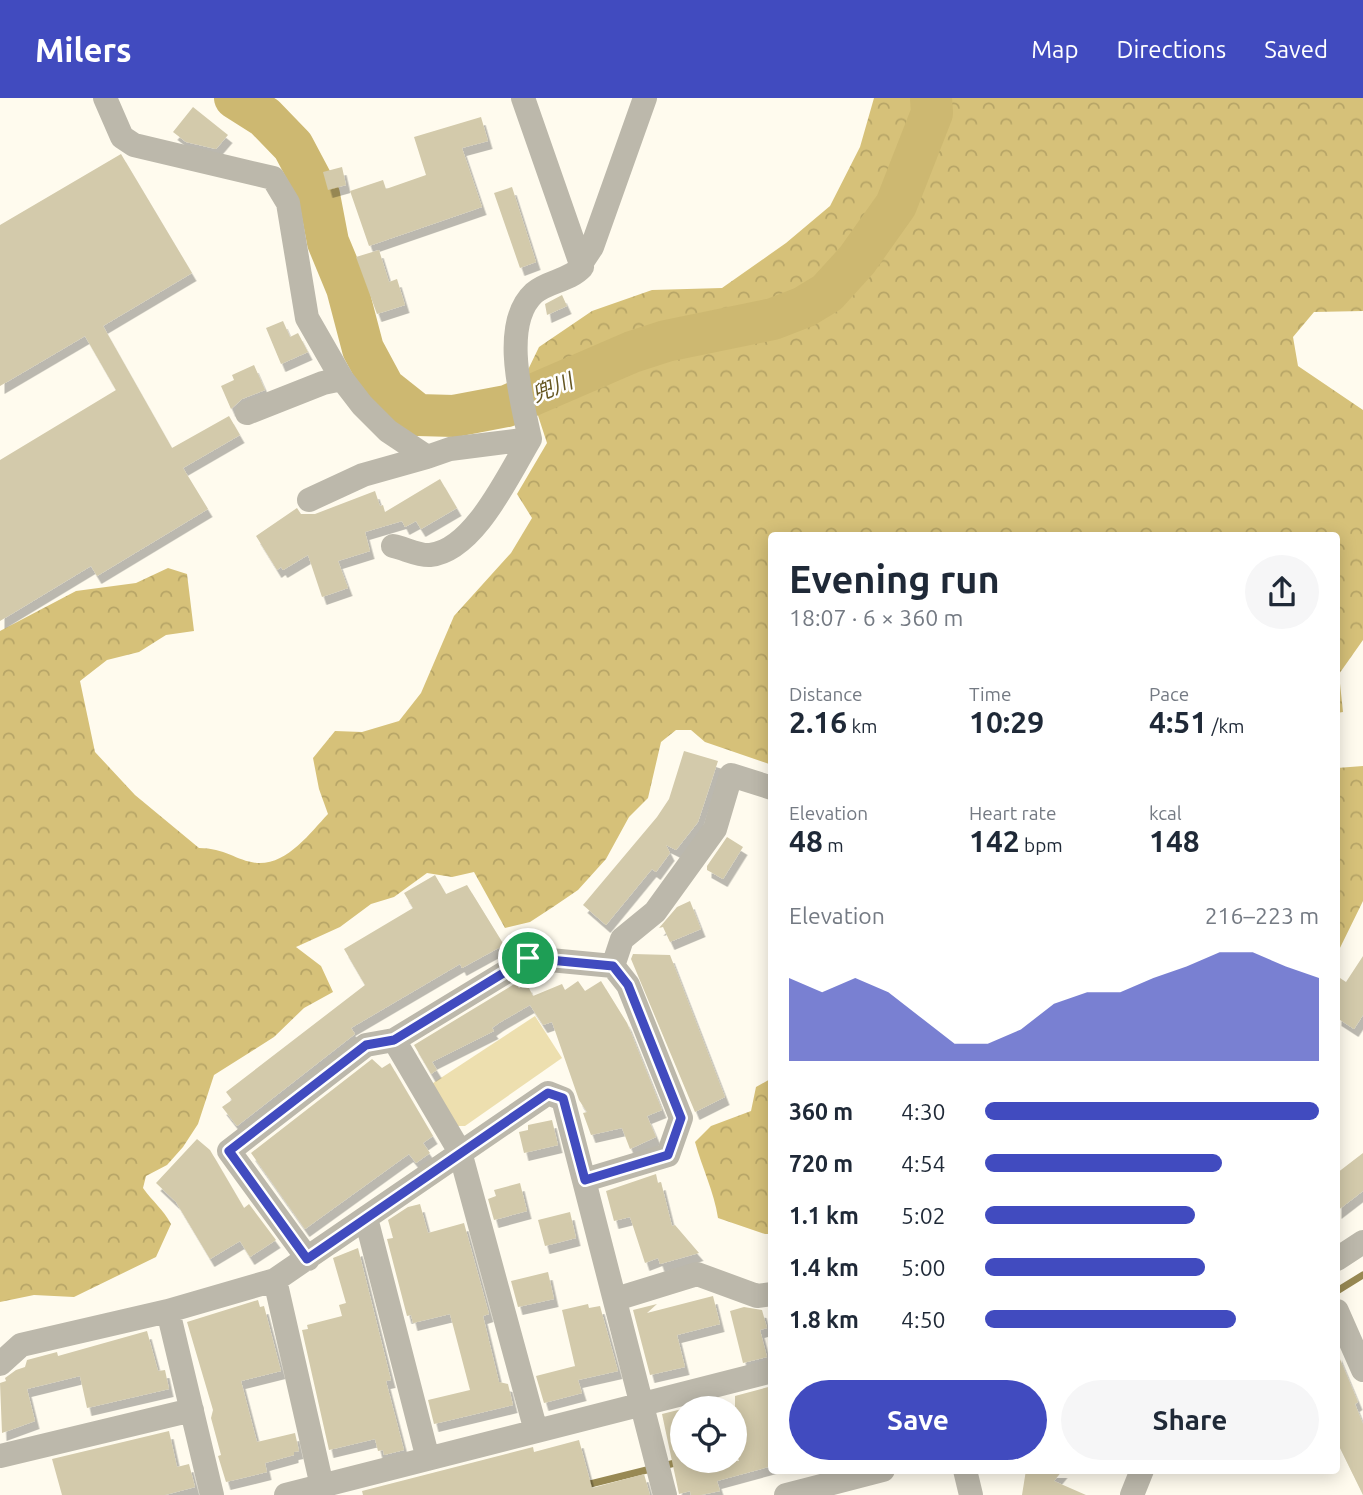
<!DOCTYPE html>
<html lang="en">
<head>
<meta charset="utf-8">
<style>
	:root { --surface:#fff; --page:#f6f6f7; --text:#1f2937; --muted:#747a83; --accent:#414bbf }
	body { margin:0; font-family:Ubuntu,"Noto Sans JP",sans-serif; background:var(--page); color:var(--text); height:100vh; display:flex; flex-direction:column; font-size:26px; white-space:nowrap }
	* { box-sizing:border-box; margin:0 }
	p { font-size:23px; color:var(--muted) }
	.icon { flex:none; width:38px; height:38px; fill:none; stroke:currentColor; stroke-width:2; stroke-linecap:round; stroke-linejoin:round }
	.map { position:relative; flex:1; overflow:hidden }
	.side { position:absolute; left:768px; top:434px; width:572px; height:942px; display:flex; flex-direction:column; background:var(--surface); border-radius:7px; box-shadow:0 4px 18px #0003 }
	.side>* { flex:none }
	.tools { position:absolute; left:670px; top:1298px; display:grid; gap:14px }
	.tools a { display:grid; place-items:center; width:77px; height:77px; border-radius:50%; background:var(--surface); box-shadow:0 4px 18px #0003; font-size:35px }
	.pin { position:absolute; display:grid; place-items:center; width:60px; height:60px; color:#fff; margin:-30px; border:4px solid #fff; border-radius:50%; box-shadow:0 2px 7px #0007 }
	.round { display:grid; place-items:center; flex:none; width:74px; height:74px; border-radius:37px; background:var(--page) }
	.head { display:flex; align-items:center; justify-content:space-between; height:119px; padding:0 21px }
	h1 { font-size:38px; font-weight:700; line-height:52px }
	.metrics { display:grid; grid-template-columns:repeat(3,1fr); gap:10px; height:119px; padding:7px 21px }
	.metrics div { display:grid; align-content:center }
	.metrics b { font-size:30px; font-weight:700 }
	.metrics small { font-size:19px; font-weight:400 }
	.metrics p { font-size:19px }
	.chart { height:196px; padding:14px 21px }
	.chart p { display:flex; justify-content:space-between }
	.chart svg { width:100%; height:126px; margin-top:7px; fill:var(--accent); opacity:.7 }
	.primary-button { display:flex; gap:14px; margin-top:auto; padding:14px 21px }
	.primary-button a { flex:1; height:80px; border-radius:42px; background:var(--accent); color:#fff; font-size:28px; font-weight:700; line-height:80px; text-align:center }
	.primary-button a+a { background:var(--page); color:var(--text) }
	ul { padding:0 21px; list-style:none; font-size:23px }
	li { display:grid; grid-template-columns:112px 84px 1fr; align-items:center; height:52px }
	li i { height:18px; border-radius:9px; background:var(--accent) }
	header { display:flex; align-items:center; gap:42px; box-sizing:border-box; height:98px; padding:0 35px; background:var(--accent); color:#fff }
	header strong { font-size:33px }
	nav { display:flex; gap:38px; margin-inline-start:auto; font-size:24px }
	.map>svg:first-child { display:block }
	.green { fill:#eddfaf }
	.forest { fill:url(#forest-crowns) }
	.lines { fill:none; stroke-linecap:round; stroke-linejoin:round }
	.stream { stroke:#988953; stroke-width:7 }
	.river { stroke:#cdb871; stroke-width:42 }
	.building { fill:#d3caab; filter:url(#shadow) }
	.minor { stroke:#bcb8ab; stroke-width:24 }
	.route-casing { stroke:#fff; stroke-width:14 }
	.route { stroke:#414bbf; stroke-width:9 }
	.labels { text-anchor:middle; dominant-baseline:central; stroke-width:5; stroke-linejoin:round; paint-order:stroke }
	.water-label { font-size:21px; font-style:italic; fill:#655621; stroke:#fff }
</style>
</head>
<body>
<header>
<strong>Milers</strong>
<nav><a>Map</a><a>Directions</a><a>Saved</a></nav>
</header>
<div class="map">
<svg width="1363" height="1397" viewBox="0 0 1363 1397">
	<defs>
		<pattern id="forest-crowns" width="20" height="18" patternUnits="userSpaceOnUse" patternTransform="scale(1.75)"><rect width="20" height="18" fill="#d6c179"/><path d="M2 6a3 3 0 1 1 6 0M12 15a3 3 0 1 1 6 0" fill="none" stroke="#b7a567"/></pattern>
		<filter id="shadow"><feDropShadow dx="4.5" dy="8" stdDeviation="0" flood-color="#0004"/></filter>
	</defs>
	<rect width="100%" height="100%" fill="#fffbee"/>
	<path class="green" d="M 535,918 L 562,960 L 465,1028 L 454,1028 L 430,987 Z"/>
	<path class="forest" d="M 874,0 L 1363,0 L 1363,213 L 1314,214 L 1293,239 L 1298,268 L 1363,312 L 1363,542 L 1339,576 L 1343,614 L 1337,615 L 1337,438 L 772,438 L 772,667 L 705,644 L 691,632 L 676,632 L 661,644 L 648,700 L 629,719 L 606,761 L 578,792 L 553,809 L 530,824 L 505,830 L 474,774 L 452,779 L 427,775 L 394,799 L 371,806 L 340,829 L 296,849 L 321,868 L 333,894 L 304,910 L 274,939 L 214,977 L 198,1026 L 183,1049 L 167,1067 L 146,1078 L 143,1090 C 153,1104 163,1111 171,1126 L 156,1159 L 74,1199 L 34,1197 L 0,1204 L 0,533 L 76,493 L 136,485 L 168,470 L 187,476 L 194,533 L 166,537 L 139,554 L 107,562 L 80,583 L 95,654 L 135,697 L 199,750 C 225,750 237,763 257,765 C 287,767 310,735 328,716 L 319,691 L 313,660 L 335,633 L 362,634 L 399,623 L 421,595 L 454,518 L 511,455 L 532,420 L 517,396 L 547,345 L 525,278 L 539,249 L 592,213 L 652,192 L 722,190 L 786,145 L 830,108 L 860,49 Z
		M 1363,668 L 1363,803 L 1337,856 L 1337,670 Z
		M 772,980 L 772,1136 L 765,1136 L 718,1120 C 714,1093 702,1070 695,1044 L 711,1028 L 751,1013 L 756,989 Z"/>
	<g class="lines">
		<path class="stream" d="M 1337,1193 L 1363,1177
			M 582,1388 L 679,1364"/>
		<path class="river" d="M 235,0 L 265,19 L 293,48 L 319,97 L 328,144 L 347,190 L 363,251 L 384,290 L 418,317 L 454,318 L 507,308 L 632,254 L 666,243 L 773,221 L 804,209 L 827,195 L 857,162 L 896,107 L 932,15 L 931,0"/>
	</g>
	<path class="building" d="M 193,9 L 228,37 L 216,51 L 186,44 L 173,34 Z
		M 481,19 L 488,43 L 462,50 L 482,109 L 369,148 L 350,93 L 383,82 L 386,91 L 426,77 L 414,39 Z
		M 121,56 L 192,175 L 103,228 L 172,350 L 229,318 L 240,337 L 183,370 L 208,411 L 97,478 L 91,468 L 0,523 L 0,362 L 116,292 L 85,238 L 0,288 L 0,127 Z
		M 342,69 L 346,87 L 328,92 L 323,74 Z
		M 512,89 L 536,164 L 520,170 L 494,95 Z
		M 379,152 L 389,184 L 397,181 L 405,207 L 377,216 L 356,159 Z
		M 562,197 L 567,208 L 547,217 L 545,206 Z
		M 283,223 L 290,239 L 298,235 L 308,254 L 281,266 L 266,230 Z
		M 254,267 L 265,292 L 242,301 L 231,311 L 221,288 L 234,282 L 232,277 Z
		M 440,381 L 457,410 L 421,431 L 416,423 L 405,429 L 402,423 L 365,434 L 370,453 L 338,463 L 348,490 L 322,499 L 308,457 L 283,472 L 281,469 L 277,472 L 256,438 L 297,410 L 301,416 L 315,416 L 375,393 L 380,408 L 383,407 L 385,414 Z
		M 684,653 L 718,663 L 698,724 L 676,752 L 666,747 L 670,755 L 656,774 L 652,771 L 606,827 L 583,807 L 657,719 L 669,701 Z
		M 727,739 L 743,749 L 723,781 L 707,772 L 707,768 Z
		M 435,777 L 446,796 L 467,787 L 504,847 L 462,870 L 460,866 L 351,930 L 355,936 L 237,1028 L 222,1009 L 232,1002 L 226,994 L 365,887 L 344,851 L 413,810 L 404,795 Z
		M 690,803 L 701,831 L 670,844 L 663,829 L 659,830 L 677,809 Z
		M 633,856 L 670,857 L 725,999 L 695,1014 L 631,861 Z
		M 1363,858 L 1363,917 L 1354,931 L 1337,920 L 1337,878 L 1346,884 Z
		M 578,883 L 585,893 L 601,883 L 627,925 L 662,1012 L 647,1018 L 656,1039 L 630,1051 L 622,1030 L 591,1037 L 583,1015 L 587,1014 L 579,1002 L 552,924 L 543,927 L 530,907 L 499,925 L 492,930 L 494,933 L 432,964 L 437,972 L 431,976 L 414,947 L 516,885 L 519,890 L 527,886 L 533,898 L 562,886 L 565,892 Z
		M 372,961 L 382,970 L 390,965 L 433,1038 L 423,1045 L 430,1055 L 416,1065 L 409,1056 L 402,1061 L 305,1131 L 251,1055 Z
		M 552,1022 L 558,1047 L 524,1055 L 519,1034 L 528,1032 L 528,1027 Z
		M 197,1041 L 210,1052 L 244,1110 L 249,1106 L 276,1142 L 250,1159 L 240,1143 L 210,1161 L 176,1104 L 156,1085 Z
		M 1363,1055 L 1363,1093 L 1337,1113 L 1337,1075 Z
		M 656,1076 L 658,1085 L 661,1084 L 672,1128 L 675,1127 L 699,1155 L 660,1166 L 658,1160 L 645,1165 L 630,1119 L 614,1123 L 606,1093 Z
		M 520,1085 L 527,1113 L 494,1122 L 488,1101 L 496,1098 L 494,1092 Z
		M 420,1106 L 428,1135 L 464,1125 L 489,1216 L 483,1218 L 499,1284 L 508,1286 L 513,1307 L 434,1326 L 428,1302 L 470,1292 L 450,1216 L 413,1225 L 411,1217 L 407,1218 L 387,1141 L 393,1140 L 388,1122 L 408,1109 Z
		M 570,1114 L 576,1140 L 545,1148 L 538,1122 Z
		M 358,1150 L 391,1282 L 386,1283 L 404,1352 L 384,1357 L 383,1352 L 378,1353 L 375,1341 L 329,1352 L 302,1232 L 308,1231 L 307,1227 L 342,1218 L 339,1207 L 346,1205 L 333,1160 Z
		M 548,1174 L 554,1201 L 518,1209 L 511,1183 Z
		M 713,1198 L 720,1226 L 677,1237 L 685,1269 L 650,1277 L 633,1212 L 657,1206 L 647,1215 Z
		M 258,1202 L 260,1209 L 264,1208 L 281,1273 L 241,1283 L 257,1344 L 295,1335 L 299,1353 L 294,1354 L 294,1357 L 265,1365 L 267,1374 L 226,1384 L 218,1358 L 221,1357 L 211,1320 L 213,1312 L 187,1224 Z
		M 588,1206 L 589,1210 L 600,1208 L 618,1273 L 578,1282 L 582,1295 L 544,1305 L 536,1278 L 575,1268 L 578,1281 L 562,1212 Z
		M 744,1209 L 762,1212 L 767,1230 L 760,1232 L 767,1259 L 743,1265 L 730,1213 Z
		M 147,1233 L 158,1273 L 165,1272 L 169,1291 L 87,1310 L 80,1278 L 27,1291 L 35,1323 L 2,1335 L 0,1285 L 6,1283 L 5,1280 L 16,1272 L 25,1269 L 27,1262 L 57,1254 L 58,1258 Z
		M 1337,1254 L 1358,1304 L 1355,1306 L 1363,1326 L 1363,1397 L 1337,1344 Z
		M 772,1288 L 772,1368 L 717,1383 L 720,1393 L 701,1397 L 691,1397 L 690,1393 L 679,1396 L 662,1316 L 682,1311 L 682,1363 L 739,1363 L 735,1350 L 735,1298 Z
		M 169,1333 L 177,1369 L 189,1366 L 195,1389 L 165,1397 L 62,1397 L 52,1361 Z
		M 579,1342 L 592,1390 L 644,1376 L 650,1397 L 363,1397 L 362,1393 L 533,1349 L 534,1354 Z
		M 1026,1372 L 1063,1372 L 1054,1383 L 1086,1397 L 1022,1397 Z"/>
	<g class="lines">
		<path class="minor" d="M 105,0 L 122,39 L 134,47 L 273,80 L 288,105 L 307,220 L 342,281 L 362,307 L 388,333 L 427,359 L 450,351 L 530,341 C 522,303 500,226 534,195 C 548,183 569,183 582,169 L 523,0
			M 582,164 L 592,149 L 645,0
			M 247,315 L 323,285 L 342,281
			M 309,402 L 363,377 L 427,359
			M 393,448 C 404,450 419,458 430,457 C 474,453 509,376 530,341
			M 613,868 L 622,841 L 655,814 L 715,731 L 731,677 L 772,690
			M 394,942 L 460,1054 L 536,1333
			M 366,1120 L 428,1361
			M 308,1161 L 229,1053 L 366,947 L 394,942 L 529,860 L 613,868 L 628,887 L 681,1020 L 668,1057 L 585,1082
			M 1337,1161 L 1363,1144
			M 275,1182 L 322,1388
			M 616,1201 L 697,1176 L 757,1198 L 772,1196
			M 168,1213 L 212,1397
			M 1337,1213 L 1363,1272
			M 0,1266 L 21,1247 L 168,1213 L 275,1182 L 548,995 L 563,1001 L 665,1397
			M 0,1358 L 192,1312
			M 965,1372 L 971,1397
			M 286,1397 L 772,1273
			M 786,1397 L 883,1372
			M 1132,1397 L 1142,1372"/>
	</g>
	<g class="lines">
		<g class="route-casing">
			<path id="route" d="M 528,860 L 613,868 L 628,887 L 681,1020 L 668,1057 L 585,1082 L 563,1000 L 548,995 L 307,1161 L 229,1053 L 366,947 L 394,942 Z"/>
		</g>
		<use href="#route" class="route"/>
	</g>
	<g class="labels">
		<g class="water-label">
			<text transform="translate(552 289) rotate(-22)">兜川</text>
		</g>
	</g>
</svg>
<div class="tools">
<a><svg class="icon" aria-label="locate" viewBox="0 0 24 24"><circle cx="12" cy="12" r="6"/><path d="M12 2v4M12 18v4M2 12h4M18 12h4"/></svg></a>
</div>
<div class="pin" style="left:528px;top:860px;background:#1e9e55"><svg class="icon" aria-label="arrive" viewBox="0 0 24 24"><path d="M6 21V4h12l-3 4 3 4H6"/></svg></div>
<section class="side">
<div class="head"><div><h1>Evening run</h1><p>18:07 · 6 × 360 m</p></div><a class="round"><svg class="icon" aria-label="share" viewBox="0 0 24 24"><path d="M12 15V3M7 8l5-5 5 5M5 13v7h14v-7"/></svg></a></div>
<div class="metrics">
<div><p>Distance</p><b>2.16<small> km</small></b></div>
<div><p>Time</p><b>10:29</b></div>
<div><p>Pace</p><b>4:51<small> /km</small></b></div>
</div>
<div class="metrics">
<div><p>Elevation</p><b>48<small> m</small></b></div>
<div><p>Heart rate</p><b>142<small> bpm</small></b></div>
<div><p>kcal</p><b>148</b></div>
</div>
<div class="chart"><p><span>Elevation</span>216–223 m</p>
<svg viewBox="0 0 160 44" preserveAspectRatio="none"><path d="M0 44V15L10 20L20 15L30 20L40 29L50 38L60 38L70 33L80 24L90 20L100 20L110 15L120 11L130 6L140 6L150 11L160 15V44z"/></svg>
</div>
<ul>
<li><b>360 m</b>4:30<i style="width:100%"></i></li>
<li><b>720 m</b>4:54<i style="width:71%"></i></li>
<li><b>1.1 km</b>5:02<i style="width:63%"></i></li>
<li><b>1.4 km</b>5:00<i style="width:66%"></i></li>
<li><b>1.8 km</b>4:50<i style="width:75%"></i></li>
</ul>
<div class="primary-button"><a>Save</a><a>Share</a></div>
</section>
</div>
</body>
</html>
